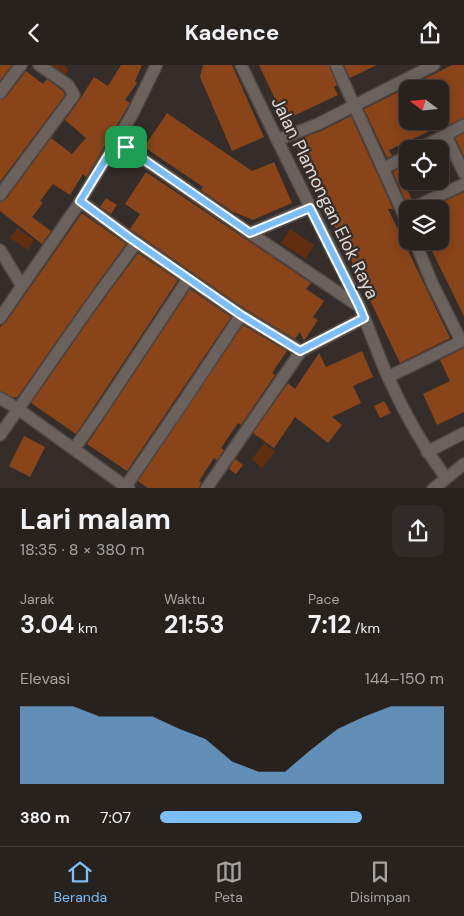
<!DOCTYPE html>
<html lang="id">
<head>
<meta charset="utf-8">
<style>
	:root { --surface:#28221f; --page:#302a28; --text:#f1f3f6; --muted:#a5a4a4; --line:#443f3d; --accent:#7bbef8 }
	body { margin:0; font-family:"DM Sans",sans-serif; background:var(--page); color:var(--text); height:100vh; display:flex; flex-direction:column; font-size:19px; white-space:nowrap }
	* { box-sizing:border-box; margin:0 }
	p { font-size:16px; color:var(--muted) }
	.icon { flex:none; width:28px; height:28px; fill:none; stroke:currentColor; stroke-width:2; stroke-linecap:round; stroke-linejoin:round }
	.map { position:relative; height:423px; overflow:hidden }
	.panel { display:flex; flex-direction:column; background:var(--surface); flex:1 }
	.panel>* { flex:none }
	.needle { width:32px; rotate:286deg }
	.fabs { position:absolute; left:399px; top:15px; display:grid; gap:10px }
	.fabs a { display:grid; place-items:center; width:50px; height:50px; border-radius:10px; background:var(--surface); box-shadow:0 2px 12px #0003,0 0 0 1px var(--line); font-size:25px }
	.pin { position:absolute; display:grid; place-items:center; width:42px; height:42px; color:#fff; margin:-21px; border-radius:10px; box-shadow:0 2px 8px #0006 }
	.round { display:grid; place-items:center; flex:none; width:52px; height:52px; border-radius:10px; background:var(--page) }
	.headline { display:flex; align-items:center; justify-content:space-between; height:85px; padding:0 20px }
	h1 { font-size:28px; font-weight:700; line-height:38px }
	.metrics { display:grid; grid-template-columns:repeat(3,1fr); gap:8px; height:85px; padding:5px 20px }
	.metrics div { display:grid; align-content:center }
	.metrics b { font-size:25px; font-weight:700 }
	.metrics small { font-size:14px; font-weight:400 }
	.metrics p { font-size:14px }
	.chart { height:140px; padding:10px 20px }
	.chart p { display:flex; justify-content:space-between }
	.chart svg { width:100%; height:90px; margin-top:5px; fill:var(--accent); opacity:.7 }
	ul { padding:0 20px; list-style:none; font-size:16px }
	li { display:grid; grid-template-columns:80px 60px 1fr; align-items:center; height:38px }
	li i { height:12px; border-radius:6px; background:var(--accent) }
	header { display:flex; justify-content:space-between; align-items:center; height:65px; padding:0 20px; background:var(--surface); font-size:22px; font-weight:700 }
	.tabs { display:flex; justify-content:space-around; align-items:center; height:70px; border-top:1px solid var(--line); background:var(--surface); font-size:14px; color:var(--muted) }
	.tabs a { display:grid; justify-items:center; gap:2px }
	.tabs .selected { color:var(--accent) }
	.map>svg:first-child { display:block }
	.green { fill:#612e0f }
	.building { fill:#89441a; fill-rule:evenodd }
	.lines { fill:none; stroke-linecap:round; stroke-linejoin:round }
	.street-casing { stroke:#4f4945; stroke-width:14 }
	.street { stroke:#6b625d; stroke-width:11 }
	.route-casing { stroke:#fff; stroke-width:10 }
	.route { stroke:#7bbef8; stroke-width:6 }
	.labels { text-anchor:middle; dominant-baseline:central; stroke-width:4.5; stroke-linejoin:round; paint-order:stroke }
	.street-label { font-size:18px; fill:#e1dcd9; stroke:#352d29 }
</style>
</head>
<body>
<header><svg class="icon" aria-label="back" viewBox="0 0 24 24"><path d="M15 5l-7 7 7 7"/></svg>Kadence<svg class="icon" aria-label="share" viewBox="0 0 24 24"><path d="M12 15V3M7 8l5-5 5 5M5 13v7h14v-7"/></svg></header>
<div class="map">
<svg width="464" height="424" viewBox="0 0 464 424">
	<rect width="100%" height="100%" fill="#352d29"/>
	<path class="green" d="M 50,0 L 64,0 L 69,5 L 63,12 Z
		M 17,163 L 34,175 L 28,185 L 10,173 Z
		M 290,164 L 314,180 L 306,194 L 281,178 Z
		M 264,378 L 275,387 L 262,403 L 252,394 Z"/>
	<path class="building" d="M 0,0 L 12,0 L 0,16 Z
		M 121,0 L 142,0 L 135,16 L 137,18 L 125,35 L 130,38 L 87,111 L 86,112 L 83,109 L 70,130 L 53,119 L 40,136 L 43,138 L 32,152 L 51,166 L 42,179 L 0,146 L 0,137 L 6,134 L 51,73 L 72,89 L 86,73 L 65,55 L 80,34 L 94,12 L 108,21 Z
		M 203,0 L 232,0 L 264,72 L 232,86 L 200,12 Z
		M 259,0 L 329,0 L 337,20 L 334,22 L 338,30 L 285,55 Z
		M 344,0 L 377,0 L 350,13 Z
		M 452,0 L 464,0 L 464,53 L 448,60 L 447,58 L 389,85 L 392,91 L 387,93 L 364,44 ZM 408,24 L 440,24 L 440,56 L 408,56 Z
		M 26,6 L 43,19 L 47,14 L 63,26 L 65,30 L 0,117 L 0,35 L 6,32 Z
		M 167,48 L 252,106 L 274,97 L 292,138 L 253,155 L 233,147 L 201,125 L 203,122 L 144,82 Z
		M 351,51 L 393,144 L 388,144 L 450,273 L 400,298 L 294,76 L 321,66 Z
		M 464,68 L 464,91 L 455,73 Z
		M 398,104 L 412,135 L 406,137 L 393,107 Z
		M 146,107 L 311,218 L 306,224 L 324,236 L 313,252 L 318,255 L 304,276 L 300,267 L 295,274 L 245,244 L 130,164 L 140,149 L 125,139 Z
		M 464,127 L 464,251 L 427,176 L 440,176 L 440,144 L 428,144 Z
		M 106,133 L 117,140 L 111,149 L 100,142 Z
		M 82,148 L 126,179 L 84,237 L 19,330 L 16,333 L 15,332 L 14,333 L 0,326 L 0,262 L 6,257 Z
		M 138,188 L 178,215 L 76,369 L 31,338 L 96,245 Z
		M 190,224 L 231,252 L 127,406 L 87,379 Z
		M 243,260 L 287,286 L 272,308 L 275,310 L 241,360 L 238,358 L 221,383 L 224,385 L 217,395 L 214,393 L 212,396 L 199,416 L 201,417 L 199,424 L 149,424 L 138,416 Z
		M 464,283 L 464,347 L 437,360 L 423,329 L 450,316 L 440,295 Z
		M 362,286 L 373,312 L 353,321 L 361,338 L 332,352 L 342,360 L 328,378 L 295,352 L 274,383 L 253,368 L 288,318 L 295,324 L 319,288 L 326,302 Z
		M 384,336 L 391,348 L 380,353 L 374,341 Z
		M 24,371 L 45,382 L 30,412 L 9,401 Z
		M 235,394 L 243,400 L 236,409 L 229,404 Z"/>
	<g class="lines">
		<g class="street-casing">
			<path id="street" d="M 241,0 C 279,80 319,159 358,238 C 369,262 377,288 388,312 C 405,350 422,380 446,413
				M 336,0 L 408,159
				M 0,28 L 21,0
				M 445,69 L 464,108
				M 277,75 L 318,59 L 434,0
				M 117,76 L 250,168 L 357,240
				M 419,84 L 464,60
				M 383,104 L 408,90
				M 0,130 L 74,30 L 68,20 L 39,0
				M 80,136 L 130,173 L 241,250 L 301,286
				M 410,144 L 464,119
				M 250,168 L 309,143
				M 415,176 L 432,218 L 461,276
				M 0,185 L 22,221
				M 0,253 L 78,140 L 133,48 L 156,1
				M 388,312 L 464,275
				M 0,333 L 18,344 L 129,424
				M 0,370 L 90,241 L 136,178
				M 74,384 L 102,344 L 188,214
				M 427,387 L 464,368
				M 126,421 L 184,336 L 241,250
				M 206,424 L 239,376 L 301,286 L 364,253
				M 433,424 L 464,399"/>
		</g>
		<use href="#street" class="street"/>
	</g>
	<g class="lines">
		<g class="route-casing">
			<path id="route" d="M 117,76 L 250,168 L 310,143 L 359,241 L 364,253 L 300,286 L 241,250 L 130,173 L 80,136 Z"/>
		</g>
		<use href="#route" class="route"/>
	</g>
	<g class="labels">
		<g class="street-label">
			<text transform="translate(325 133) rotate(64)">Jalan Plamongan Elok Raya</text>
		</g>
	</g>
</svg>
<div class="fabs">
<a><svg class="needle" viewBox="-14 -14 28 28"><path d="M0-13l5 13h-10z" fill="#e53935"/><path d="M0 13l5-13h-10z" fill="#a5a4a4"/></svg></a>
<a><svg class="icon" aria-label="locate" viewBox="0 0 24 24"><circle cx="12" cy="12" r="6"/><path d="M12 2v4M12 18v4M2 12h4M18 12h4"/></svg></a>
<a><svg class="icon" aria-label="layers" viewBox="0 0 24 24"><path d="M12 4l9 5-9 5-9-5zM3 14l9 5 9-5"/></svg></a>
</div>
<div class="pin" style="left:126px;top:82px;background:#1e9e55"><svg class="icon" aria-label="arrive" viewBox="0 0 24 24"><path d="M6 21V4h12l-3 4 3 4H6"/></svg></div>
</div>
<section class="panel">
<div class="headline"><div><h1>Lari malam</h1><p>18:35 · 8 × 380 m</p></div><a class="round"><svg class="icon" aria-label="share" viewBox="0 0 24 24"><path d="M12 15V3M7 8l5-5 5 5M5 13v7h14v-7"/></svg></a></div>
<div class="metrics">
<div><p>Jarak</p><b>3.04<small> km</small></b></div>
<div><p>Waktu</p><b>21:53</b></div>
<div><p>Pace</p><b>7:12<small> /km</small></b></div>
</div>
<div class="chart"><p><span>Elevasi</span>144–150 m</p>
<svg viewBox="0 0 160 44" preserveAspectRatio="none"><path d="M0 44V6L10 6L20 6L30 11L40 11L50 11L60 17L70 22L80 33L90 38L100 38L110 27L120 17L130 11L140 6L150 6L160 6V44z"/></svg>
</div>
<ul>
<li><b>380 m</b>7:07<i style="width:71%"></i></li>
</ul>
</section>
<nav class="tabs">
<a class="selected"><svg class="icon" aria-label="home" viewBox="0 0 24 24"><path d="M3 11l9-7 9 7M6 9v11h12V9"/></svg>Beranda</a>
<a><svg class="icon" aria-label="map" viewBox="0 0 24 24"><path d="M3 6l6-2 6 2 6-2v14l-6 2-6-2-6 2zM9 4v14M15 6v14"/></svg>Peta</a>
<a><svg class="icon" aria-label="saved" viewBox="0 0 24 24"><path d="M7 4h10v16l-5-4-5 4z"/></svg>Disimpan</a>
</nav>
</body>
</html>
